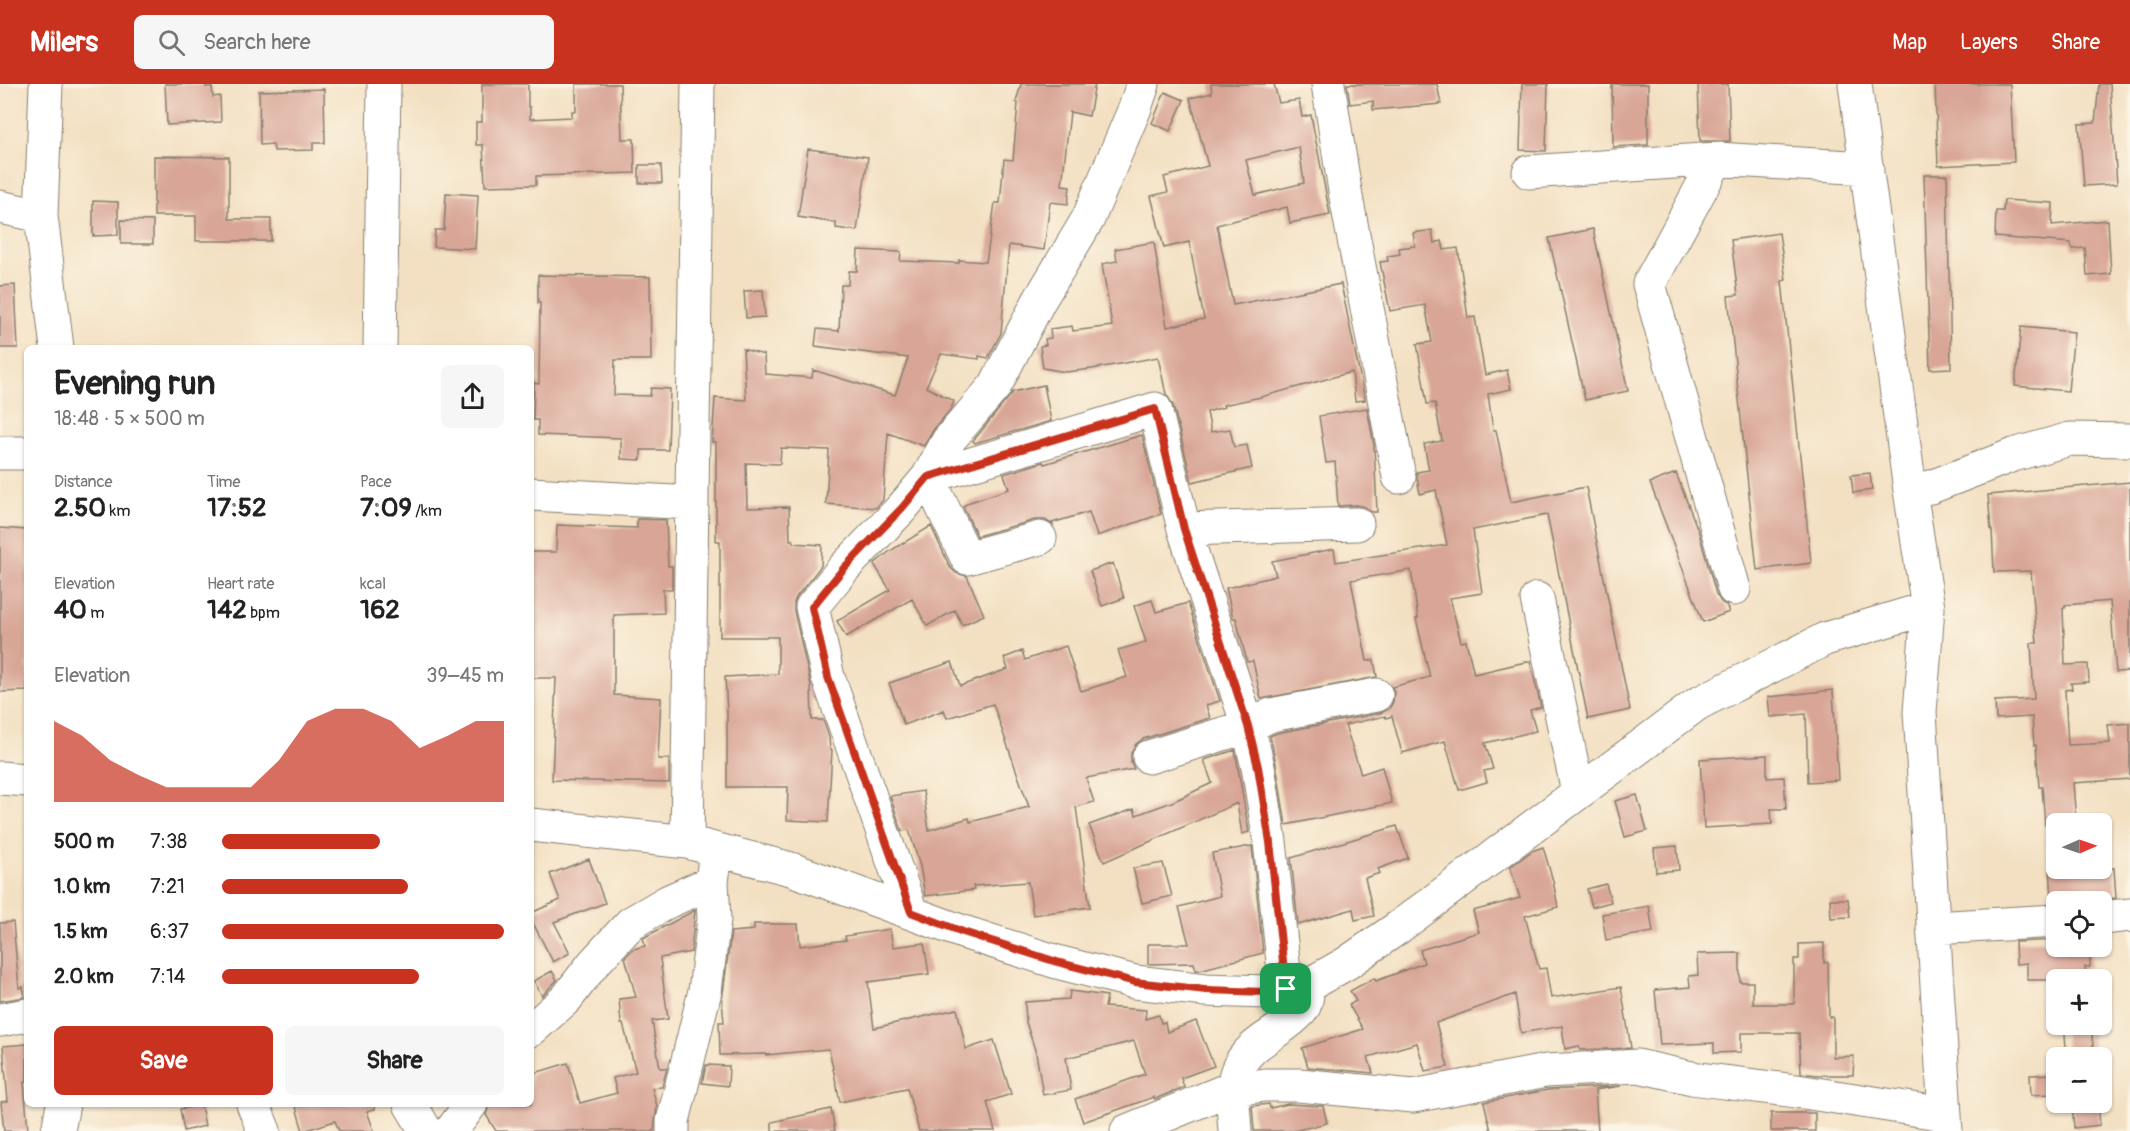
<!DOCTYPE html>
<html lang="en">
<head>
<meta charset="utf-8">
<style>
	:root { --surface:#fff; --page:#f6f6f6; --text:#222; --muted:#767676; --accent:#c8321e }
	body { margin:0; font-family:Pangolin,sans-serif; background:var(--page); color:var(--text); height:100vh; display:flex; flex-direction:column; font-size:22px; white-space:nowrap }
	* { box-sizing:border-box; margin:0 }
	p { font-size:20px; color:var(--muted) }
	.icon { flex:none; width:33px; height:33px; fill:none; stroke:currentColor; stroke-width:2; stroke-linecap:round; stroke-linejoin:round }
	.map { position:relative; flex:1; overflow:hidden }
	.drawer { position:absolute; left:24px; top:261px; width:510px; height:762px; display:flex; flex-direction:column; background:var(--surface); border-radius:9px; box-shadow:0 2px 4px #0004 }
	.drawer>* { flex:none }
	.needle { width:39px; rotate:88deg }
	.buttons { position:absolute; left:2046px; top:729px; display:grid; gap:12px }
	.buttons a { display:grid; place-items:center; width:66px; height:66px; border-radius:9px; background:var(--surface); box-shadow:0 2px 4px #0004; font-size:30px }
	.pin { position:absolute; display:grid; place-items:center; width:51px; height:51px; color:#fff; margin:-26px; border-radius:12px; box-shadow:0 3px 9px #0006 }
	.round { display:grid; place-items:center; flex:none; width:63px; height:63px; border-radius:9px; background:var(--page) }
	.overview { display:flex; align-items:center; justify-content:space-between; height:102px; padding:0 30px }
	h1 { font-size:33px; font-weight:700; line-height:45px }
	.figures { display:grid; grid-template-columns:repeat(3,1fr); gap:9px; height:102px; padding:6px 30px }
	.figures div { display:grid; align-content:center }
	.figures b { font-size:26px; font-weight:700 }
	.figures small { font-size:16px; font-weight:400 }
	.figures p { font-size:16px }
	.chart { height:168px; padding:12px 30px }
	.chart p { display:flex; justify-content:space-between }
	.chart svg { width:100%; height:108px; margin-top:6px; fill:var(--accent); opacity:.7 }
	.primary-button { display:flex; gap:12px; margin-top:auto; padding:12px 30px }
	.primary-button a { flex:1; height:69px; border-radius:9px; background:var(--accent); color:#fff; font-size:24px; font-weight:700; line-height:69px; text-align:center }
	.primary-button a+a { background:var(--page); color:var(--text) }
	ul { padding:0 30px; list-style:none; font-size:20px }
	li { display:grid; grid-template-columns:96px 72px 1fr; align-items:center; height:45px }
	li i { height:15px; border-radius:8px; background:var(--accent) }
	header { display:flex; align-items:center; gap:36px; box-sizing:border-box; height:84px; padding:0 30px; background:var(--accent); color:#fff }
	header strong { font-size:28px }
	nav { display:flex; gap:33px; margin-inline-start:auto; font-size:21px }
	.search { width:420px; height:54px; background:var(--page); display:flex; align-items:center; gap:15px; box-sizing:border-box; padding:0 21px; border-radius:9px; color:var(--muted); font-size:22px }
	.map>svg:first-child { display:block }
	.building { fill:#d8a596; fill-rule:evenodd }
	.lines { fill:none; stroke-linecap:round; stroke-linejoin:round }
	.minor-casing { stroke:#887e6f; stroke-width:35 }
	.minor { stroke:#fff; stroke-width:33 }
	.route-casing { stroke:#fff; stroke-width:12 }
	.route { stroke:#c8321e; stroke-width:8 }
</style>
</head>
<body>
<header>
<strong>Milers</strong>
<div class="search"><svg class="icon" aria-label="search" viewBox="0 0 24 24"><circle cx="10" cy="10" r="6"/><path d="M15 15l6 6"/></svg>Search here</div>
<nav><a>Map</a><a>Layers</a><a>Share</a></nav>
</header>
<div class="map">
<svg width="2130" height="1047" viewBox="0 0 2130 1047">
	<rect width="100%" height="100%" fill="#fcf5e5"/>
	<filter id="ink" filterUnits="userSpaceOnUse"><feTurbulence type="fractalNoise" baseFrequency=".0167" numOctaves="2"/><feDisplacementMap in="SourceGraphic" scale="12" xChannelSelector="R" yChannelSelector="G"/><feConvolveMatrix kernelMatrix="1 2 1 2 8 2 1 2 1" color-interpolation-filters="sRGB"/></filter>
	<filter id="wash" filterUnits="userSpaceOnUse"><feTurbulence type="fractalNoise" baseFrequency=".008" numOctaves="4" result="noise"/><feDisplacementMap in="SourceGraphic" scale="24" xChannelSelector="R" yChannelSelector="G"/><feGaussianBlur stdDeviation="1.35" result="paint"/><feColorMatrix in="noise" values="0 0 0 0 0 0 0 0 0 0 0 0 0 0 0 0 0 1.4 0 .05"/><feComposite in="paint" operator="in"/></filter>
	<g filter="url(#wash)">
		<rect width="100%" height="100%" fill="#f3e0c2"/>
		<g id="blocks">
			<path class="building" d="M 165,0 L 206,0 L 206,3 L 212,3 L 213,13 L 220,12 L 221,38 L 167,41 Z
				M 482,0 L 528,0 L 528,23 L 530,23 L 530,35 L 572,33 L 572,27 L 576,27 L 576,0 L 620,0 L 622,55 L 634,55 L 635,89 L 536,92 L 536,101 L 485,102 L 483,61 L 476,61 L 476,38 L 482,38 Z
				M 1021,0 L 1095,0 L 1089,32 L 1070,28 L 1062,101 L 1070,102 L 1068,120 L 1050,118 L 1044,166 L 1009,161 L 1001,249 L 988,274 L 979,272 L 979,275 L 941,270 L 926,303 L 954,317 L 951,325 L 934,345 L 924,362 L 888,349 L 883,416 L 876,424 L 826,420 L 829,366 L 781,364 L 780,380 L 746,379 L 747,424 L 789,423 L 790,456 L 793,456 L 793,459 L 822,461 L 821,482 L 797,512 L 794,518 L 794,527 L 811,602 L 812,636 L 823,636 L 829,653 L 830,666 L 832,666 L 828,738 L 787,736 L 788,703 L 727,703 L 727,628 L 725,593 L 778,590 L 778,553 L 720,553 L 720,457 L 716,457 L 716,358 L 712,358 L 715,314 L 746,316 L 743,265 L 764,271 L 765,290 L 812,294 L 813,286 L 895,311 L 908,274 L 815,262 L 817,245 L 839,247 L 841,201 L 848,201 L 849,187 L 857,187 L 858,166 L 901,168 L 900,177 L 959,179 L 959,176 L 986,178 L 995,119 L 1000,119 L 1004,75 L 1013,76 L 1018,19 L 1016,18 Z
				M 1211,0 L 1274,0 L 1279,19 L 1299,16 L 1302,33 L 1311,31 L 1330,131 L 1290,139 L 1287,123 L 1217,141 L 1233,221 L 1341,200 L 1365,316 L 1355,317 L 1352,288 L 1261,313 L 1223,321 L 1224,323 L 1207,328 L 1211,348 L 1230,345 L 1234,363 L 1247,361 L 1252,384 L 1192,398 L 1173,321 L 1166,310 L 1158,273 L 1092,285 L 1066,288 L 1043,284 L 1040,262 L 1046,261 L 1045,255 L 1051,254 L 1050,245 L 1072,242 L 1073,247 L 1112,242 L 1102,180 L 1117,177 L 1115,165 L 1154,158 L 1167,243 L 1204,235 L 1189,158 L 1164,164 L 1151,112 L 1168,108 L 1164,93 L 1208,82 L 1190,14 L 1212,9 ZM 1299,63 L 1304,99 L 1255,111 L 1246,76 Z
				M 1347,0 L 1437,0 L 1441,20 L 1373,26 L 1373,17 L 1350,20 Z
				M 1522,0 L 1548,0 L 1546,67 L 1520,66 Z
				M 1612,0 L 1648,0 L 1648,61 L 1613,63 Z
				M 1698,0 L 1728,0 L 1730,57 L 1700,57 Z
				M 1935,0 L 2010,0 L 2014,78 L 1938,82 Z
				M 2099,0 L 2110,0 L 2117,100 L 2084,102 L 2079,40 L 2095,39 Z
				M 324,5 L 325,59 L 313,59 L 313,66 L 274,67 L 273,60 L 260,61 L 259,7 Z
				M 1165,8 L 1184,16 L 1170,47 L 1152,39 Z
				M 808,65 L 868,73 L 857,147 L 836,144 L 836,139 L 798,133 Z
				M 154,72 L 229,73 L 229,135 L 271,135 L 271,157 L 196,157 L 196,132 L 154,132 Z
				M 639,81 L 661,81 L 662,99 L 639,99 Z
				M 1924,91 L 1947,91 L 1951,284 L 1930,285 Z
				M 446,109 L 478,111 L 475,165 L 434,163 L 435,146 L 444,146 Z
				M 2004,116 L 2053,119 L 2052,141 L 2108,136 L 2111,190 L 2087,192 L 2085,164 L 2072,165 L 2071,159 L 1995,153 L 1996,127 L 2003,127 Z
				M 93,117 L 118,118 L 118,151 L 93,152 Z
				M 121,136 L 153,137 L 153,160 L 121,160 Z
				M 1593,145 L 1628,307 L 1585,316 L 1549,154 Z
				M 1432,146 L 1434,159 L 1442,157 L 1444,166 L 1458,164 L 1468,234 L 1475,233 L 1485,291 L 1507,286 L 1511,305 L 1488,310 L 1493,346 L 1496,346 L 1511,418 L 1586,403 L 1630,626 L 1588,635 L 1547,431 L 1473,446 L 1482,509 L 1450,514 L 1461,558 L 1466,557 L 1474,590 L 1530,577 L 1541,623 L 1530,626 L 1536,647 L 1485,659 L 1493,685 L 1484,687 L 1487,698 L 1459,706 L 1445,657 L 1402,669 L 1392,632 L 1386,634 L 1385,632 L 1345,641 L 1361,690 L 1382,683 L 1392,719 L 1286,741 L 1276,680 L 1270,652 L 1277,649 L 1380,629 L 1389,625 L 1393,618 L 1394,608 L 1392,603 L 1430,593 L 1416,535 L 1418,534 L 1411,486 L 1351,496 L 1367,577 L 1374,576 L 1377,593 L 1261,615 L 1253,577 L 1247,578 L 1236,534 L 1233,534 L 1226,504 L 1276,492 L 1272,477 L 1334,465 L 1336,478 L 1447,461 L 1436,406 L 1420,410 L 1417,394 L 1417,388 L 1429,386 L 1424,360 L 1442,357 L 1435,319 L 1427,320 L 1417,260 L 1432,258 L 1425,221 L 1390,227 L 1380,178 L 1388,177 L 1387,172 L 1400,170 L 1399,164 L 1415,162 L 1413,149 Z
				M 1779,149 L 1786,196 L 1782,197 L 1811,479 L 1757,486 L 1728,212 L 1738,211 L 1731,156 Z
				M 538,191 L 650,193 L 651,276 L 615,276 L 614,311 L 650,312 L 651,304 L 670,305 L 668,366 L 641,366 L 641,376 L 621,375 L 621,354 L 538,351 L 538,336 L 533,336 L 534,299 L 539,300 L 540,219 L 538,219 Z
				M 15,201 L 18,264 L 0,264 L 0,202 Z
				M 763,206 L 765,233 L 746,234 L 744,207 Z
				M 2021,243 L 2074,248 L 2068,307 L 2015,302 Z
				M 1044,301 L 1051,337 L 975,359 L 973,357 L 1013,308 Z
				M 1367,324 L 1374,361 L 1377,428 L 1371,428 L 1365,423 L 1357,421 L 1338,422 L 1335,378 L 1326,379 L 1319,332 Z
				M 1142,351 L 1161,430 L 1097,452 L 1089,428 L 1052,439 L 1053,441 L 1045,436 L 1035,436 L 977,452 L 963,422 L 970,418 L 1009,405 L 1004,390 L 1043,378 L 1044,380 Z
				M 1676,389 L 1699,449 L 1716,510 L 1721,518 L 1726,521 L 1729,528 L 1703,538 L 1650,399 Z
				M 1870,389 L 1872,406 L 1853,409 L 1851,391 Z
				M 2130,398 L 2130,587 L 2116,588 L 2110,517 L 2065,521 L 2065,524 L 2063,524 L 2065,581 L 2088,580 L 2089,598 L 2071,599 L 2072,605 L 2065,606 L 2068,661 L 2110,659 L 2108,641 L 2130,639 L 2130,695 L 2073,699 L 2076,738 L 2045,741 L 2042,703 L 2039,703 L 2036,661 L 2034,661 L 2032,633 L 1996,635 L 1995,617 L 2034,615 L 2031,559 L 2037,559 L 2031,487 L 1994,488 L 1992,446 L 1991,446 L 1988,411 Z
				M 637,435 L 666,436 L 668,482 L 672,482 L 672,505 L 663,505 L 664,529 L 614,531 L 614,611 L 661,614 L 658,675 L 669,675 L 669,699 L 552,696 L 556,594 L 531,594 L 531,468 L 556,468 L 557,441 L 637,444 Z
				M 931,442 L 950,483 L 956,489 L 967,492 L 984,531 L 962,541 L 955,526 L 927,542 L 912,515 L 846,553 L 837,537 L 890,506 L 874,480 L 890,467 Z
				M 0,444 L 27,446 L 27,607 L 0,608 Z
				M 1113,479 L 1124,514 L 1102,522 L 1090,487 Z
				M 1152,516 L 1156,528 L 1188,519 L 1220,617 L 1206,621 L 1210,634 L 1143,655 L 1136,660 L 1131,669 L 1131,678 L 1134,685 L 1086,694 L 1094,718 L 1076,723 L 1090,823 L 1033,831 L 1028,798 L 973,802 L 974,806 L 925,812 L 920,782 L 909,746 L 902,747 L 890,712 L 923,707 L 929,746 L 969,734 L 970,738 L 1029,723 L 993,620 L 947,634 L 944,626 L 904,641 L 889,599 L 952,578 L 960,602 L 1008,585 L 1004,574 L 1022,567 L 1025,576 L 1066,562 L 1081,607 L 1127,593 L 1118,566 L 1146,558 L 1134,522 Z
				M 1833,606 L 1838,696 L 1808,698 L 1806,630 L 1770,633 L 1768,613 Z
				M 1235,666 L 1249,748 L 1242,750 L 1237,719 L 1104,778 L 1089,741 L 1134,725 L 1136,731 L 1172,718 L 1212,699 L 1204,676 Z
				M 1767,671 L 1767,694 L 1784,693 L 1786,725 L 1771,725 L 1772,740 L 1704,744 L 1700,675 Z
				M 1637,711 L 1647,747 L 1625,753 L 1615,717 Z
				M 1397,742 L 1408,774 L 1378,785 L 1380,789 L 1365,794 L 1374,832 L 1355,836 L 1353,825 L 1298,841 L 1291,774 Z
				M 1252,762 L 1263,869 L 1200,886 L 1196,886 L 1194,879 L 1148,880 L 1148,860 L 1189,860 L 1179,823 L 1220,812 L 1212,769 Z
				M 1677,762 L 1679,786 L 1656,788 L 1654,764 Z
				M 1543,763 L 1553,797 L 1558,823 L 1525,832 L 1539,885 L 1546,884 L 1551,914 L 1621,903 L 1631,964 L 1580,966 L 1579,962 L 1565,965 L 1562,942 L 1521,949 L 1515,910 L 1436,939 L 1448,983 L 1425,987 L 1417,959 L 1368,973 L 1373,989 L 1308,983 L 1302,964 L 1363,945 L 1349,921 L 1356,917 L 1350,907 L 1374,894 L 1376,897 L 1424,879 L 1420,866 L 1479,848 L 1473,827 L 1520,814 L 1510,783 L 1532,767 Z
				M 589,775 L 605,819 L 554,838 L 570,869 L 553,878 L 531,835 L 531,829 L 560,816 L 550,790 Z
				M 1163,779 L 1172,812 L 1142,819 L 1133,784 Z
				M 2050,784 L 2114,784 L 2116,814 L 2090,816 L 2090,813 L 2052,815 Z
				M 1606,800 L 1611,818 L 1592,823 L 1587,805 Z
				M 1830,815 L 1848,815 L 1850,833 L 1831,834 Z
				M 1649,822 L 1653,848 L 1606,856 L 1602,830 Z
				M 695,826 L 691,868 L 660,874 L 668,935 L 652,937 L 660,984 L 667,984 L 662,1003 L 652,1004 L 657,1022 L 654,1047 L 496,1047 L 486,1031 L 489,1020 L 531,1020 L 531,990 L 568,979 L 580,1019 L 617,1009 L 613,994 L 636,988 L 623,940 L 621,940 L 619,915 L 636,913 L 625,873 L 633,865 L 645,862 L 643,854 Z
				M 13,838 L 19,904 L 23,903 L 25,913 L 0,917 L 0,839 Z
				M 754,840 L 798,840 L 800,862 L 846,856 L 845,852 L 890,845 L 893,863 L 924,859 L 929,890 L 868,898 L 874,944 L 957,925 L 966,965 L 994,956 L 1011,1010 L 987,1018 L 995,1047 L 919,1047 L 907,1004 L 840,1018 L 829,965 L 766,971 L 766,970 L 720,971 L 719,938 L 724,938 L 722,917 L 731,848 L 754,846 Z
				M 2056,856 L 2056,862 L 2090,862 L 2090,883 L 2085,883 L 2086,896 L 2027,896 L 2027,879 L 2016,880 L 2015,858 Z
				M 1824,859 L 1824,879 L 1828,878 L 1829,933 L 1833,933 L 1833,973 L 1854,972 L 1853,991 L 1817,991 L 1801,989 L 1799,949 L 1741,949 L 1741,968 L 1714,969 L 1714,959 L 1660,961 L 1655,906 L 1690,903 L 1689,892 L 1698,891 L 1697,870 L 1740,869 L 1740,898 L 1753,898 L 1753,920 L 1794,920 L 1794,875 L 1799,875 L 1799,860 Z
				M 552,887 L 557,896 L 542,912 L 534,897 Z
				M 1070,907 L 1107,912 L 1105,923 L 1146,926 L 1145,935 L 1159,931 L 1161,939 L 1165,938 L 1167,948 L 1196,937 L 1214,982 L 1181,994 L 1184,1003 L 1155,1015 L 1154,1013 L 1083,1038 L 1075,1015 L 1145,990 L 1134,957 L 1066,974 L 1071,1006 L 1043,1011 L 1036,969 L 1026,938 L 1025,918 L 1069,915 Z
				M 2064,940 L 2091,940 L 2094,974 L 2067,974 Z
				M 27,960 L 27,998 L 24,998 L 28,1047 L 4,1047 L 1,1018 L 8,1017 L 3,962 Z
				M 706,981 L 729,982 L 728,1002 L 702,999 Z
				M 2051,990 L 2052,1010 L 2031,1011 L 2030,991 Z
				M 1621,1002 L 1595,1006 L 1598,1047 L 1491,1047 L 1484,1018 L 1548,1006 Z
				M 2072,1018 L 2098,1018 L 2100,1041 L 2074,1044 Z
				M 295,1020 L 375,1020 L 375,1025 L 367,1027 L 374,1047 L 339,1047 L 335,1037 L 303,1047 Z
				M 1269,1020 L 1270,1024 L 1288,1020 L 1323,1022 L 1327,1039 L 1293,1047 L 1254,1047 L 1252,1022 Z
				M 201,1021 L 205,1042 L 184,1047 L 180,1025 Z
				M 831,1025 L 835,1047 L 772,1047 L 772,1038 Z
				M 1771,1029 L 1815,1029 L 1815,1047 L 1771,1047 Z"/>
		</g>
	</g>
	<g filter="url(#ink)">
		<use href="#blocks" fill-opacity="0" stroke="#887e6f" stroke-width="1.5"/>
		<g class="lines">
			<g class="minor-casing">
				<path id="minor" d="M 46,0 L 41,132 L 57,264
					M 1328,0 L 1346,113 L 1399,393
					M 1855,0 L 1910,406 L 1928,524 L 1920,628 L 1946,1047
					M 1529,88 L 1717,75
					M 0,123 L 41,132
					M 380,264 L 384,0
					M 0,369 L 27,369
					M 1910,406 L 1931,403 L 2013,371 L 2070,355 L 2130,356
					M 531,410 L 692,419
					M 1184,445 L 1357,440
					M 1040,454 L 967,474 L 928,393 L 1155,325 L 1184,445 L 1248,642 L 1258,683 L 1270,758 L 1286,905
					M 1734,505 L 1649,200 L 1717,75 L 1867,84
					M 1537,515 L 1578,708
					M 1149,673 L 1248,642 L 1271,631 L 1376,611
					M 0,694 L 27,696
					M 531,741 L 687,758 L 791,785 L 963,848 L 1057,878 L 1135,898 L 1206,906 L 1266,908 L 1286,905 L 1308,901 L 1347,879 L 1399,843 L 1697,620 L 1825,555 L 1928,524
					M 687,758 L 698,0
					M 911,828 L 828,593 L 812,523 L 844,484 L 902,424 L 928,393 L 948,357 L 995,302 L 1039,217 L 1088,135 L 1135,24 L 1143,0
					M 2102,834 L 2130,831
					M 1933,844 L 2056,837
					M 0,936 L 27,931
					M 531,946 L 566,915 L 593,880 L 631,839 L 667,818 L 712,798
					M 253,1020 L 264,1047
					M 410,1020 L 426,1047
					M 58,1047 L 63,1020
					M 451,1047 L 471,1020
					M 673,1047 L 673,1037 L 705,907 L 714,835 L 712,798 L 716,766
					M 1127,1047 L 1227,1006 L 1265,1001 L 1299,1001 L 1413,1012 L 1546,987 L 1638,982 L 1692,994 L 1797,1007 L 1945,1030
					M 1235,1047 C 1234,1028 1230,1005 1237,987 C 1248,957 1281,950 1301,927 C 1307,920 1307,910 1308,901"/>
			</g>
			<use href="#minor" class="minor"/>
		</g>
	</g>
	<g class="lines" filter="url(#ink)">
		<g class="route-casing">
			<path id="route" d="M 1155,325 L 1184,445 L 1248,642 L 1258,683 L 1270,758 L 1286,905 L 1266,908 L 1206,906 L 1135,898 L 1057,878 L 963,848 L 911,828 L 828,593 L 812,523 L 844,484 L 902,424 L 928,393 Z"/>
		</g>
		<use href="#route" class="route"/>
	</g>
</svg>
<div class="buttons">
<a><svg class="needle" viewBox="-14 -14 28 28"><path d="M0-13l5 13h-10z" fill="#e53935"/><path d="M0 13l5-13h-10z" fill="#767676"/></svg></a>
<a><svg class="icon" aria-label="locate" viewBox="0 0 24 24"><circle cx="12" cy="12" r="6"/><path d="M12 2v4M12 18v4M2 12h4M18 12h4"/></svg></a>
<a>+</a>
<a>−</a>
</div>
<div class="pin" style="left:1286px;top:905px;background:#1e9e55"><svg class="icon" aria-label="arrive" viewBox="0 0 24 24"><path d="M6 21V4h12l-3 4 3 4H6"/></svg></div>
<section class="drawer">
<div class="overview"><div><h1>Evening run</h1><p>18:48 · 5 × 500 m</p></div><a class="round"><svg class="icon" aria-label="share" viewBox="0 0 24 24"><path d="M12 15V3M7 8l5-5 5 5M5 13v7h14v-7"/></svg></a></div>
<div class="figures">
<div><p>Distance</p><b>2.50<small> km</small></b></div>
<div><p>Time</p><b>17:52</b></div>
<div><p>Pace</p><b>7:09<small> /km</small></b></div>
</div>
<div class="figures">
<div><p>Elevation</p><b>40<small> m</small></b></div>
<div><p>Heart rate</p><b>142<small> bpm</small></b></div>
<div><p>kcal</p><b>162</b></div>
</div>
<div class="chart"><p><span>Elevation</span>39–45 m</p>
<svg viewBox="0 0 160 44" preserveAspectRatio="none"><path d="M0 44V11L10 17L20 27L30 33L40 38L50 38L60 38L70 38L80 27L90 11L100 6L110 6L120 11L130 22L140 17L150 11L160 11V44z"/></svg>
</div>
<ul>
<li><b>500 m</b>7:38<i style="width:56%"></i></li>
<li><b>1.0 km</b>7:21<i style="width:66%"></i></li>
<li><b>1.5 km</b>6:37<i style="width:100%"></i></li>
<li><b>2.0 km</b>7:14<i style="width:70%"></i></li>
</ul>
<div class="primary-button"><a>Save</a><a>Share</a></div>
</section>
</div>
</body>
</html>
